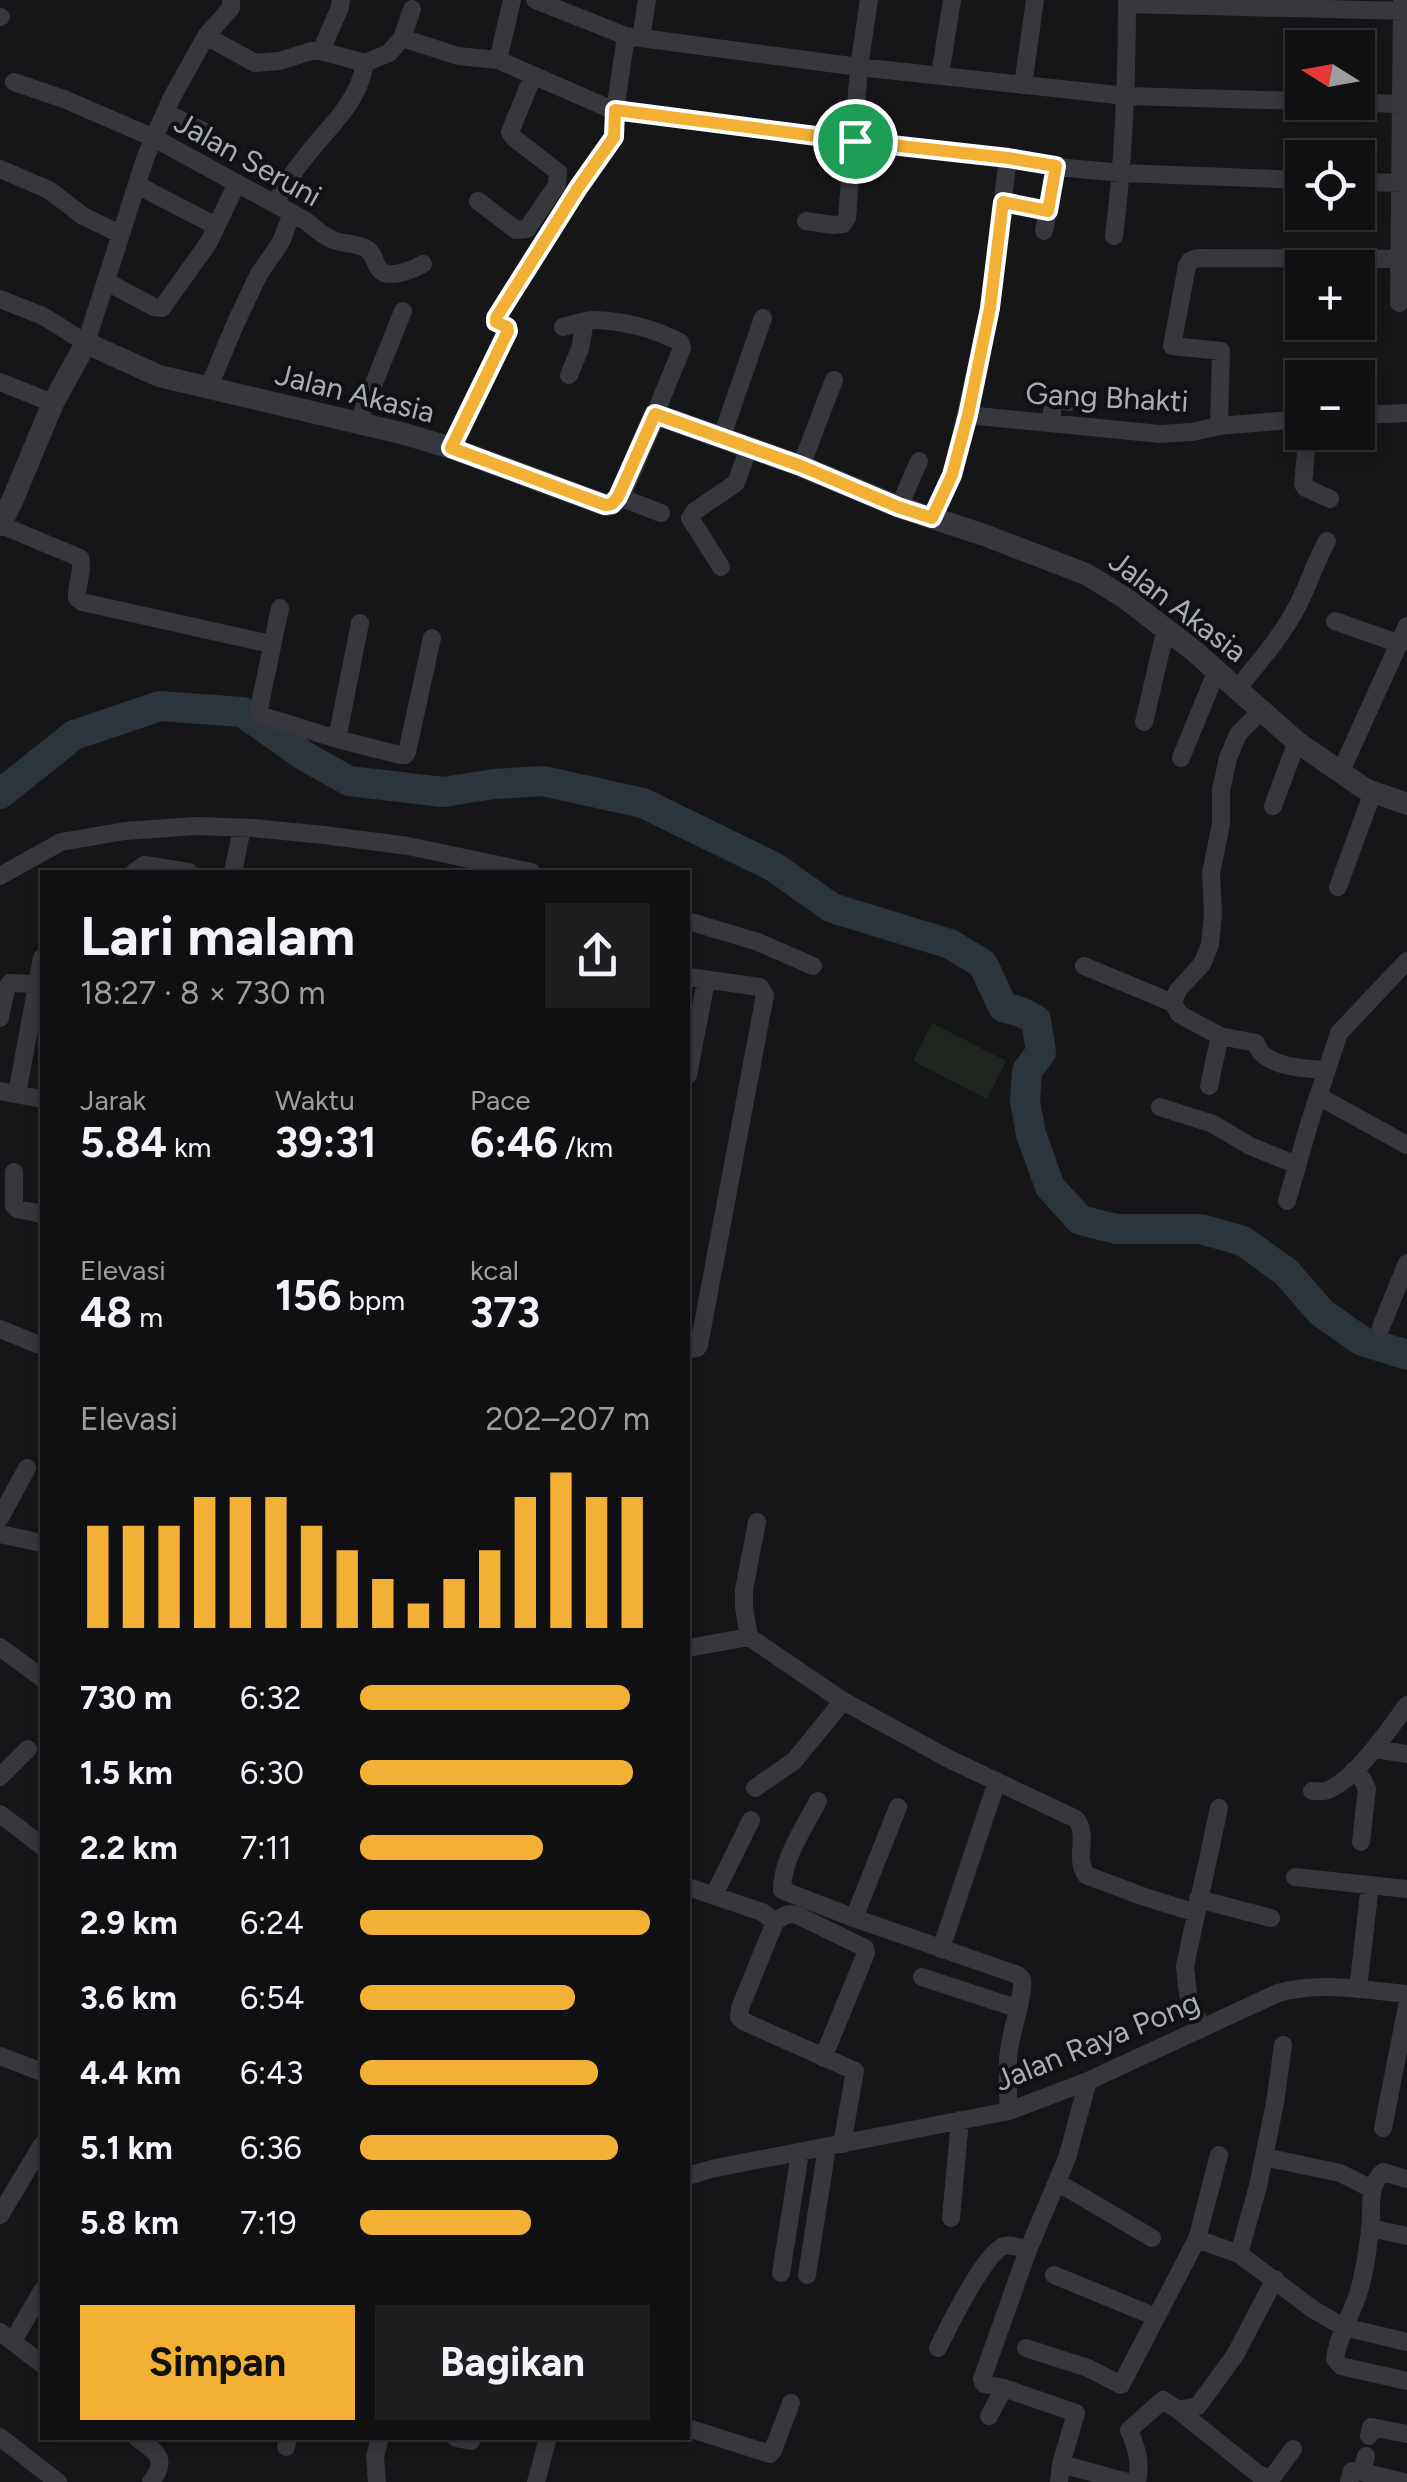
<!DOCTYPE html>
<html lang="id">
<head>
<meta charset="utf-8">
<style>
	:root { --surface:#101012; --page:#1e1e20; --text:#f1f3f6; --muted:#9c9d9f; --line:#303032; --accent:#f2b134 }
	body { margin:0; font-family:Figtree,sans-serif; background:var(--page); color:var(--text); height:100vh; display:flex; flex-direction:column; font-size:38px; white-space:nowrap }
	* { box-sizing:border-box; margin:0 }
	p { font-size:32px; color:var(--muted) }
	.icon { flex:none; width:55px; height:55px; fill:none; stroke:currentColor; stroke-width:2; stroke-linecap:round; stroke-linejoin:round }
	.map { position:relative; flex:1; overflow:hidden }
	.details { position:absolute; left:40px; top:870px; width:650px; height:1570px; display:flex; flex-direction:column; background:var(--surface); border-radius:0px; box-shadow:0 5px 15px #0003,0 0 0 2px var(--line) }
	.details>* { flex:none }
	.needle { width:65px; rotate:281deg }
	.tools { position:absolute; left:1285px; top:30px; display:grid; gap:20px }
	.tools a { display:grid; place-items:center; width:90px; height:90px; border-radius:0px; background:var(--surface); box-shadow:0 5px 15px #0003,0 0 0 2px var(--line); font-size:50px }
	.pin { position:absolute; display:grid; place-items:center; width:85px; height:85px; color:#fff; margin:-42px; border:5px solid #fff; border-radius:50%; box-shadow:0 2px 10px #0007 }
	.round { display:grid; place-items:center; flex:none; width:105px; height:105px; border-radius:0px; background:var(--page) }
	.summary { display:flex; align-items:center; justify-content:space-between; height:170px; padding:0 40px }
	h1 { font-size:55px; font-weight:700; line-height:75px }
	.metrics { display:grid; grid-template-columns:repeat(3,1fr); gap:15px; height:170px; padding:10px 40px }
	.metrics div { display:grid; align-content:center }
	.metrics b { font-size:42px; font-weight:700 }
	.metrics small { font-size:28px; font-weight:400 }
	.metrics p { font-size:28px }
	.chart { height:280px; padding:20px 40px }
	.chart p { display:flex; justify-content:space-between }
	.chart svg { width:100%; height:180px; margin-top:10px; stroke:var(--accent); stroke-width:6 }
	.action { display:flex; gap:20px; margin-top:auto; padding:20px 40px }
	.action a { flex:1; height:115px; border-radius:0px; background:var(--accent); color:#111; font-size:40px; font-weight:700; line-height:115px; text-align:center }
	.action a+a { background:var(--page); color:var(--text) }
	ul { padding:0 40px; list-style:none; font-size:32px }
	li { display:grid; grid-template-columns:160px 120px 1fr; align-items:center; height:75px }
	li i { height:25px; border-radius:12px; background:var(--accent) }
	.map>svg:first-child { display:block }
	.green { fill:#1e261f }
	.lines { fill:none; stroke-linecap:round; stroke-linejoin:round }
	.river { stroke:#2c353c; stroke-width:30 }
	.minor { stroke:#37383d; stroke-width:18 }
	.tertiary { stroke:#37383d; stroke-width:22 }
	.route-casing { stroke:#fff; stroke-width:20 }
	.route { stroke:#f2b134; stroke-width:12 }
	.labels { text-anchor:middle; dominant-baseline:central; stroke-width:8; stroke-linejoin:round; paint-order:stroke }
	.street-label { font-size:30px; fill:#a8adb8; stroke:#111113 }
</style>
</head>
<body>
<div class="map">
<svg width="1407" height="2482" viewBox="0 0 1407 2482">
	<rect width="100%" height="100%" fill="#161618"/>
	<path class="green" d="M 932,1023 L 1006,1061 L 987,1099 L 913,1061 Z"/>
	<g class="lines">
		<path class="river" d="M 0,794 L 74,735 L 160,706 L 242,712 L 306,757 L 349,781 L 443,792 L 494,784 L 543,781 L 643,803 L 774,867 L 832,908 L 950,944 L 983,964 L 1003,1007 L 1021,1012 L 1036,1020 L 1041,1052 L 1027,1071 L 1025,1101 L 1031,1134 L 1050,1187 L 1080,1220 L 1116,1229 L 1201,1229 L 1243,1241 L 1286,1272 L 1322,1313 L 1362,1341 L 1407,1355"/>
		<path class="minor" d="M 512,0 L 498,60 L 615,111 L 855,141 L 1008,158 L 1056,167
			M 535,0 L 626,36 L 859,67 L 1126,96 L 1302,101
			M 1127,4 L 1407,11
			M 0,17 L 1,17
			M 206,36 L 255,63 L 280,61 L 311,51 L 321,51 L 365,63 L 389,53 L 402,38 L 412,9
			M 402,38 L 458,56 L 498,60
			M 641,38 L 647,0
			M 321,51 L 340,7 L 341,0
			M 940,75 L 952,0
			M 14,82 L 64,99 L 154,138 L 306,221 C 314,228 323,236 333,240 C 343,244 355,243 365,248 C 377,254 373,268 384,273 C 395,277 414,269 423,264
			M 1023,85 L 1035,0
			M 1345,102 L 1400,104
			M 165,112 L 207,133
			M 0,169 L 49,190 L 83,216 L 120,234
			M 1358,182 L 1407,183
			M 137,185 L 216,226
			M 478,201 L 516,230 L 527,229 L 557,185 L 558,172 L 514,138 L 510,132 L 533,76
			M 1003,202 L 1048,211
			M 275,204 C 283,187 294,171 306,156 C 330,125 358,104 365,63
			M 806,221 L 833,225 L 843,224 L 847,218 L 859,67 L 869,0
			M 1044,231 L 1056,167 L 1122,173 L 1302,180
			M 1114,236 C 1124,157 1127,79 1127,0
			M 107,282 L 154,307 L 162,308 L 209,242 L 237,183
			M 0,299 L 43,316 L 86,343 L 146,156 L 171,99 L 206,36 L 231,8 L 231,0
			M 1399,303 L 1402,0
			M 563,327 C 574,324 584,320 595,320 C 624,321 654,329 680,342 L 682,348 L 655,414
			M 569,375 L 580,349 L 585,321
			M 0,382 L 53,403
			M 208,389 L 237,320 L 259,274 L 281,242 L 292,213
			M 967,415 L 1160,434 L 1192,432 L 1219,426 L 1302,419
			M 1358,415 L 1407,413
			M 358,423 L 403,311
			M 1050,423 L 1054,402 L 1059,400 L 1069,402
			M 1219,426 L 1221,351 L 1172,346 L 1187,266 L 1190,261 L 1198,258 L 1407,259
			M 1308,432 L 1303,484 L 1306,488 L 1330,499
			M 721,439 L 763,318
			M 451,448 L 508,331 L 507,327 L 496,322 L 496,318 L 578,188 L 614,137 L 615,111 L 626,36
			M 801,466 L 834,380
			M 619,497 L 661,513
			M 899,507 L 919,461
			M 933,518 L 952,475 L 990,308 L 1008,158
			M 1,525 L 80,558 C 84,571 76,584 77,598 L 82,602 L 271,644
			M 721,567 L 690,518 L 695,511 L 736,483 L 749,447
			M 280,608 L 259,709 L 260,715 L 337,739 L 400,755 L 405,755 L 407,752 L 432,638
			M 1335,621 L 1400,644
			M 1238,688 C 1259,662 1282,636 1298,605 C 1309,584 1315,562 1327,541
			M 1144,722 L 1164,637 L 1167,631
			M 337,739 L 360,623
			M 1181,758 L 1217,670
			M 1341,771 L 1407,626
			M 1273,806 L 1297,742
			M 134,872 L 144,865 L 189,872
			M 233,872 L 242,828
			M 0,876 L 61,842 L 125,831 L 196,826 L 253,828 L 324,835 L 408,846 L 531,872
			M 1338,887 L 1373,792
			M 688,921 L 758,942 L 813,966
			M 1084,966 L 1173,1003
			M 688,977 L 760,987 L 765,995 L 699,1345 L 697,1348 L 688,1349
			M 1173,1003 L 1178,990 L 1202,964 L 1210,945 L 1213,914 L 1211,873 L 1221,824 L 1221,790 L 1228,758 L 1238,734 L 1261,711
			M 1173,1003 L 1179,1014 L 1220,1036 L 1256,1043 C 1263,1067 1304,1069 1326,1070
			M 0,1018 L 6,989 L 10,983 L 37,984
			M 688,1075 L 706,981
			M 1209,1086 L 1220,1036
			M 0,1091 L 42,1099
			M 17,1094 L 42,958
			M 1318,1096 L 1407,1145
			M 1160,1107 L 1213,1124 L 1250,1146 L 1297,1165
			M 14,1172 L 14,1206 L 17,1209 L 42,1214
			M 1287,1201 L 1310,1121 L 1339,1033 L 1407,961
			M 1381,1327 L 1407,1263
			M 0,1329 L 42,1346
			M 0,1518 L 27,1468
			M 0,1534 L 42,1543
			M 749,1637 L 744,1607 L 744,1590 L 757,1522
			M 0,1647 L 42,1678
			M 688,1648 L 749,1637 L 843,1701 L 949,1759 L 1076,1819 C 1089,1836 1074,1857 1086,1875 L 1142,1896 L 1196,1913
			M 1375,1749 L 1407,1754
			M 1353,1771 L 1363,1780 L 1367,1789 L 1361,1842
			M 0,1777 L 28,1749
			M 755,1788 L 794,1761 L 843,1701
			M 1312,1791 C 1317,1791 1323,1792 1328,1790 C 1356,1779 1389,1729 1407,1705
			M 818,1801 C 804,1828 782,1859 782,1890 L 854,1918 L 1018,1975 L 1022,1979 C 1024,1994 1013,2026 1010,2044 C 1006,2066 1008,2089 1009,2111
			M 0,1814 L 42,1846
			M 1295,1877 L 1407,1889
			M 688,1887 L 762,1912 L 775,1922
			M 714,1895 L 751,1820
			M 1198,1899 L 1271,1918
			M 854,1918 L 898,1807
			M 941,1949 L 997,1781
			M 922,1977 L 1016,2008
			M 1358,1989 L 1370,1885
			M 1201,2029 L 1188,1994 L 1185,1966 L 1219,1808
			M 0,2056 L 42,2072
			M 823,2058 L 866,1953 L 865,1948 L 799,1916 C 789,1912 784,1915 775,1922 L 740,2008 L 739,2017 L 745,2022 L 855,2071 L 842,2144
			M 1383,2128 L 1407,2006
			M 1264,2157 L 1340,2173 L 1372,2189
			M 688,2176 L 711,2169 L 1009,2111 L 1088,2081 L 1278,1993 C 1320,1981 1364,1990 1407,1994
			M 1407,2179 L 1383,2172 C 1366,2187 1373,2211 1370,2231 C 1367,2253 1364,2280 1356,2300 C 1348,2320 1338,2338 1335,2359 L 1341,2366 L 1407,2381
			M 1057,2182 L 1152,2238
			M 0,2215 L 42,2145
			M 951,2218 L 960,2120
			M 1370,2228 L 1407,2236
			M 1197,2239 L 1239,2254 L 1314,2310 L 1344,2327 L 1407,2342
			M 1239,2254 L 1258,2186 L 1275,2103 L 1283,2045
			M 781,2273 L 800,2153
			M 807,2275 L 827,2147
			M 1054,2275 L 1156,2317
			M 0,2332 L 42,2364
			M 13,2341 L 42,2291
			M 938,2348 C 947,2330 986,2250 1004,2246 C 1011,2244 1021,2248 1028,2250
			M 1026,2348 L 1088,2368 L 1121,2385 L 1197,2239 L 1219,2155
			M 1004,2388 L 1076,2413 L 1061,2464 L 1059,2482
			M 1178,2410 L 1258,2474 L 1271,2479 L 1293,2449
			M 989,2416 L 1004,2388 L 984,2384 L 982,2379 L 1028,2250 L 1067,2158 L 1088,2081
			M 688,2428 L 770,2454 L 773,2450 L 791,2403
			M 1369,2436 L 1371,2427 L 1407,2434
			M 0,2437 L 58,2482
			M 137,2438 C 156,2452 169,2458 151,2482
			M 456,2438 L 471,2441
			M 286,2447 L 288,2438
			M 1061,2464 L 1127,2482
			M 1362,2472 L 1404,2482
			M 377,2482 L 375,2457 L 380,2438
			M 536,2482 L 548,2438
			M 1137,2482 C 1141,2461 1137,2449 1129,2430 L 1163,2400 L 1178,2410 L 1198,2406 L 1235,2355 L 1275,2279
			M 1349,2482 L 1352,2471 L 1362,2472 L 1366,2456"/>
		<path class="tertiary" d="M 0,525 L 13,499 L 53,403 L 86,343 L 159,376 L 405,434 L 451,448 L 605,505 L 612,504 L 619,497 L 655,414 L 801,466 L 899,507 L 984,535 L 1086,574 L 1125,598 L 1193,650 L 1297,742 L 1365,789 L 1407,804"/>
	</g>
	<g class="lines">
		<g class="route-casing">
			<path id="route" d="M 615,110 L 855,141 L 1008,158 L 1056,166 L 1048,211 L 1003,202 L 990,308 L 968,415 L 952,475 L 932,518 L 898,507 L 801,466 L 655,414 L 618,497 L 612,504 L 605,505 L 451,448 L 508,331 L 507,327 L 496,322 L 496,318 L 578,188 L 614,137 Z"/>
		</g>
		<use href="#route" class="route"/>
	</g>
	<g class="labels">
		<g class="street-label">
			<text transform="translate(248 159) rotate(29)">Jalan Seruni</text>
			<text transform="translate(355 393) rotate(14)">Jalan Akasia</text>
			<text transform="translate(1107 397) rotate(3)">Gang Bhakti</text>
			<text transform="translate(1178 606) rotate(37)">Jalan Akasia</text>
			<text transform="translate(1097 2041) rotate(-22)">Jalan Raya Pong</text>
		</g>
	</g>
</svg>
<div class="tools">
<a><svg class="needle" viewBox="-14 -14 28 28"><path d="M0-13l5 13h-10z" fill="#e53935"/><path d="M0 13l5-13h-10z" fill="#9c9d9f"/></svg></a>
<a><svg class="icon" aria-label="locate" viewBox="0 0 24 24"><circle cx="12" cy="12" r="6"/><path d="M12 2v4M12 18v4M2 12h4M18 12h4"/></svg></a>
<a>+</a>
<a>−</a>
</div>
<div class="pin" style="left:855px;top:141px;background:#1e9e55"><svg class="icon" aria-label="arrive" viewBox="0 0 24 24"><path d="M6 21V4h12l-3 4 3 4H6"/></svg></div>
<section class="details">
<div class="summary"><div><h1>Lari malam</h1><p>18:27 · 8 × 730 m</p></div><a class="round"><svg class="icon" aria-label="share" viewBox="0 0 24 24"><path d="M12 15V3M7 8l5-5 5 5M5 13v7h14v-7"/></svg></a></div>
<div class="metrics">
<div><p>Jarak</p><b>5.84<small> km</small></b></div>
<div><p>Waktu</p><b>39:31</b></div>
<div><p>Pace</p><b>6:46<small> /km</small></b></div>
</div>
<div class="metrics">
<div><p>Elevasi</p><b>48<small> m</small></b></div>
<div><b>156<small> bpm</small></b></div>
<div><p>kcal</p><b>373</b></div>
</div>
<div class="chart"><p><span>Elevasi</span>202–207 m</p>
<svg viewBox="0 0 160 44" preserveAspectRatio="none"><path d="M5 44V19M15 44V19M25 44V19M35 44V12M45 44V12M55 44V12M65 44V19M75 44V25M85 44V32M95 44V38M105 44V32M115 44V25M125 44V12M135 44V6M145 44V12M155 44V12"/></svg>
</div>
<ul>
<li><b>730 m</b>6:32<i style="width:93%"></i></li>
<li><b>1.5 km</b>6:30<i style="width:94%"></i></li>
<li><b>2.2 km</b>7:11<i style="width:63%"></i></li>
<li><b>2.9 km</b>6:24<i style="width:100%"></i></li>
<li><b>3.6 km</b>6:54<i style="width:74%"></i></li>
<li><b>4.4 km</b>6:43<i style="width:82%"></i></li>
<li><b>5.1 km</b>6:36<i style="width:89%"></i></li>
<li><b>5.8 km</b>7:19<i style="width:59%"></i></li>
</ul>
<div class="action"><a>Simpan</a><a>Bagikan</a></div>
</section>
</div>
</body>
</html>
